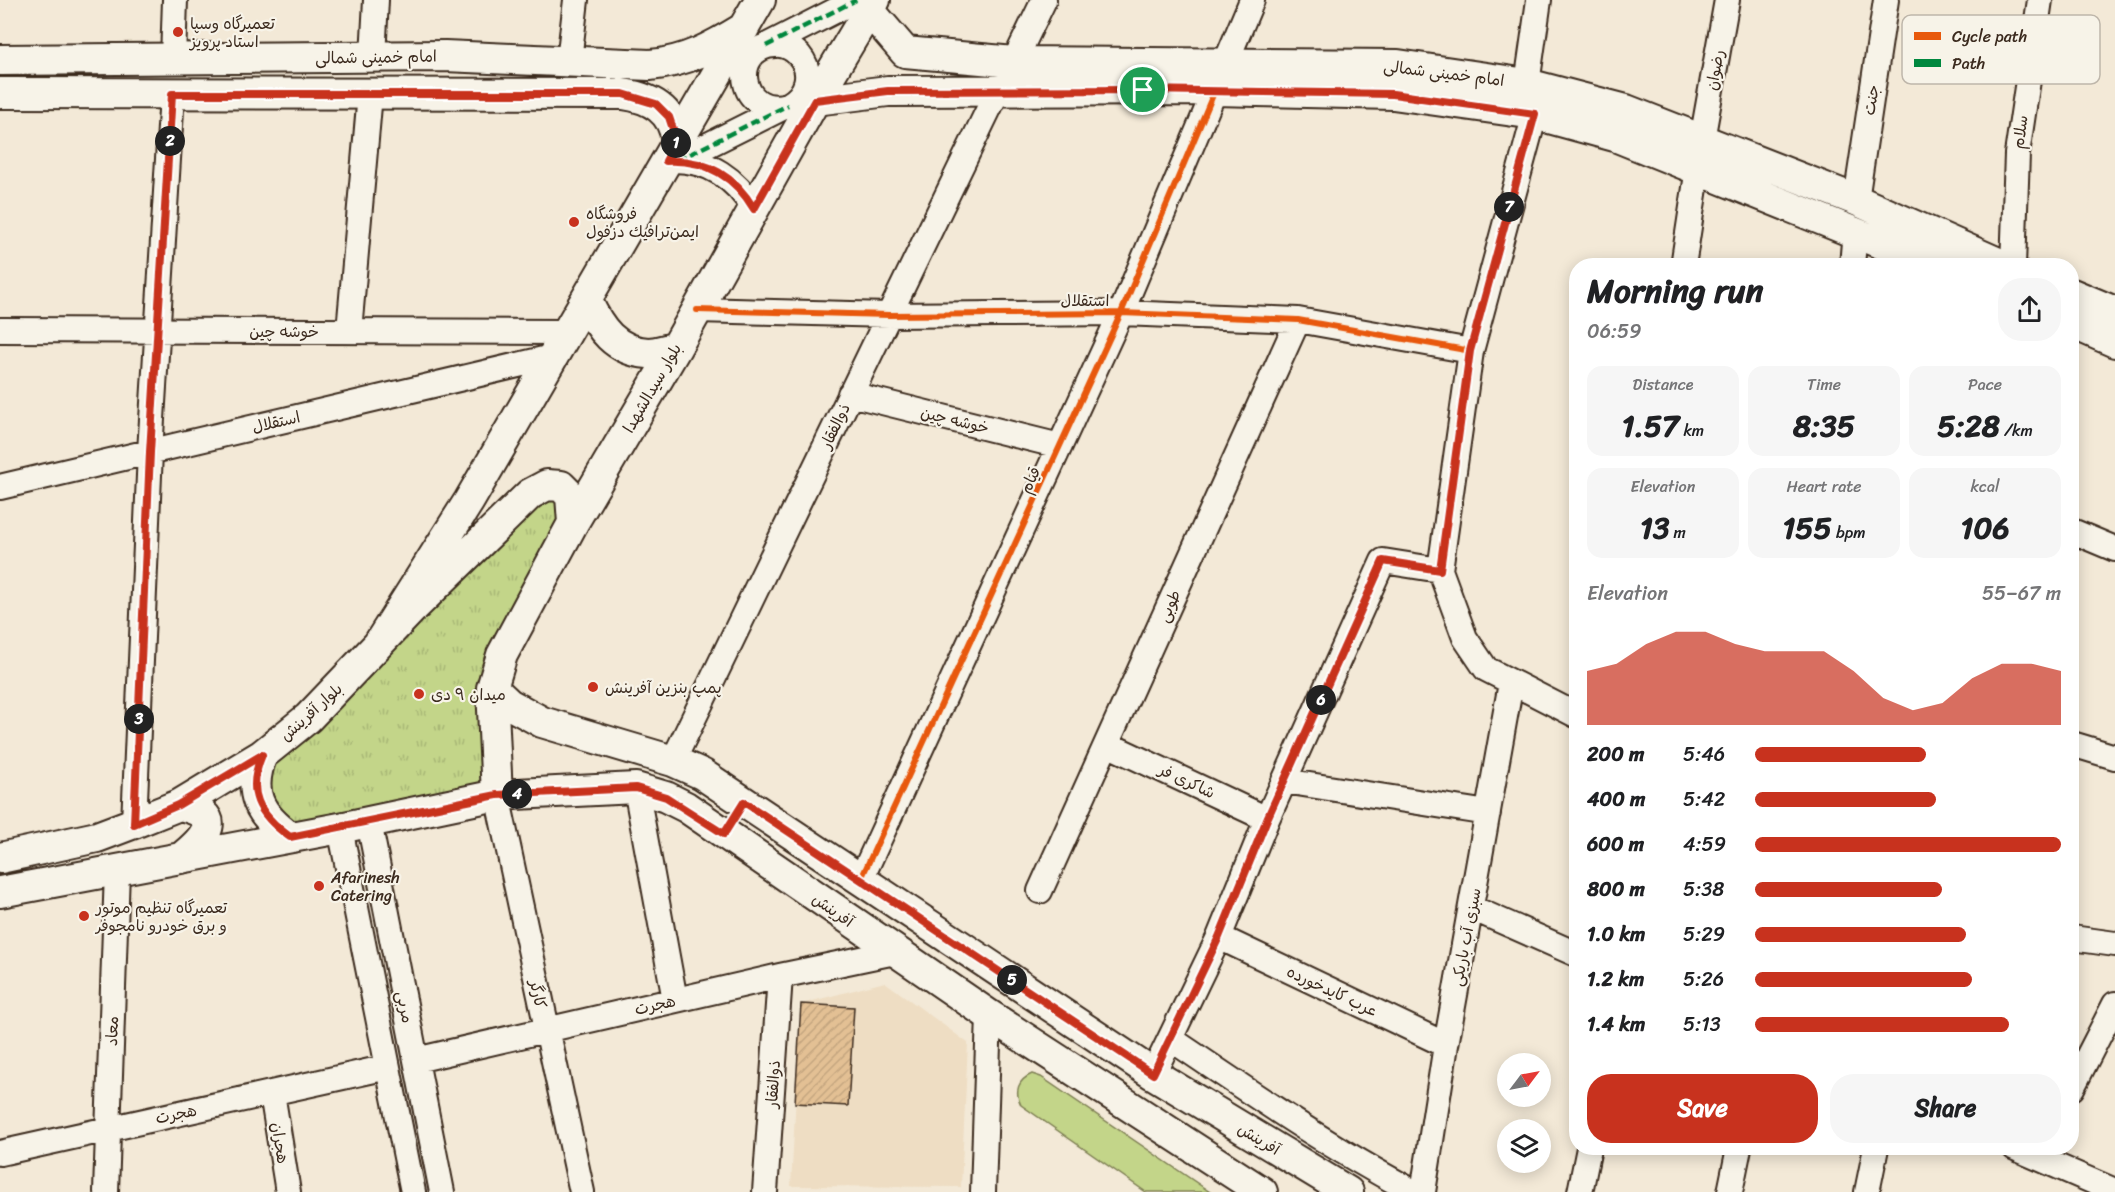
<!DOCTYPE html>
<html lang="en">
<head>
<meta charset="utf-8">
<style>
	:root { --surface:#fff; --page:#f6f6f6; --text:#202124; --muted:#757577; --accent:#c8321e }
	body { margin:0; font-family:Sriracha,"Playpen Sans Arabic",sans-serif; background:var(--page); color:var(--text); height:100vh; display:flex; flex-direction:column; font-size:22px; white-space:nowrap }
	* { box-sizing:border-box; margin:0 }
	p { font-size:20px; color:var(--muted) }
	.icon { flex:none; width:33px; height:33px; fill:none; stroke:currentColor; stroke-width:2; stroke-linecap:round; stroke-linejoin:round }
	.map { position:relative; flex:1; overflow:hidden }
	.details { position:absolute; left:1569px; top:258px; width:510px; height:897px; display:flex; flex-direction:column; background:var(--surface); border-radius:24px; box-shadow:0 3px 15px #0003 }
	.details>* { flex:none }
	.needle { width:39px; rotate:58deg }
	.buttons { position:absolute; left:1497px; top:1053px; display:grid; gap:12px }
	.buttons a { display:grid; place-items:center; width:54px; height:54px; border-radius:50%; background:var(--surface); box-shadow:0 3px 15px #0003; font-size:30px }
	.pin { position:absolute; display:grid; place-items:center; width:51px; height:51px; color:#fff; margin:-26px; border:3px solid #fff; border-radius:50%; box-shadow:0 2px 6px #0007 }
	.km { position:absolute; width:30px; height:30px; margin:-15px; border-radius:50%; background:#222; color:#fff; font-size:16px; line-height:30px; text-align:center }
	.round { display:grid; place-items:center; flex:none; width:63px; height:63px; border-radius:24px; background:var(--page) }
	.summary { display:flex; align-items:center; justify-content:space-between; height:102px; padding:0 18px }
	h1 { font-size:33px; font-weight:800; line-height:45px }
	.stats { display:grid; grid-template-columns:repeat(3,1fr); gap:9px; height:102px; padding:6px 18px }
	.stats div { display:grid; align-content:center; border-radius:15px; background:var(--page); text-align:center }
	.stats b { font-size:30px; font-weight:800 }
	.stats small { font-size:16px; font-weight:400 }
	.stats p { font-size:16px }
	.chart { height:168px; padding:12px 18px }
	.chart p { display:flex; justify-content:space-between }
	.chart svg { width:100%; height:108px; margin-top:6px; fill:var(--accent); opacity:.7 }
	.action { display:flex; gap:12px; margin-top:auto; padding:12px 18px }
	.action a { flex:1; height:69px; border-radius:24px; background:var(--accent); color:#fff; font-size:24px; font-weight:800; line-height:69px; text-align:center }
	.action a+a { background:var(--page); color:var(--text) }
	ul { padding:0 18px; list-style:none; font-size:20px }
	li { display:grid; grid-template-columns:96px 72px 1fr; align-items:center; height:45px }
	li i { height:15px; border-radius:8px; background:var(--accent) }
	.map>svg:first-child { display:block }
	.built { fill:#eeddc3 }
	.grass { fill:#c3d589; stroke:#7f8054; stroke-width:1.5 }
	.park { fill:url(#park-tufts); stroke:#7f8054; stroke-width:1.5 }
	.building { fill:url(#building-hatch); stroke:#3b2a1e; stroke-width:1.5 }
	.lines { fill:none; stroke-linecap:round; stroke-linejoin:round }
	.minor-casing { stroke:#3b2a1e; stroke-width:28 }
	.major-casing { stroke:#3b2a1e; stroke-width:34 }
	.minor { stroke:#f7f3e8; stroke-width:24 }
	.major { stroke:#f7f3e8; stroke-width:30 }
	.quiet { stroke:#00873e; stroke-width:4.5; stroke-dasharray:9 4.5; stroke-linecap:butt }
	.cycleway-casing { stroke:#f7f3e8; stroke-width:10 }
	.cycleway { stroke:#e8590c; stroke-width:6 }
	.route-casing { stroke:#fff; stroke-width:12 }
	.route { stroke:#c8321e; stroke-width:8 }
	.poi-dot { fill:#c8321e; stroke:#f7f3e8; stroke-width:2 }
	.labels { text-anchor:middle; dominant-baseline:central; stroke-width:4.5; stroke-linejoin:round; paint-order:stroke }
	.poi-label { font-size:16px; fill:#3b2a1e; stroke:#f7f3e8; text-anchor:start }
	.street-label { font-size:16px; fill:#3b2a1e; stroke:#f7f3e8 }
	.key { fill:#f7f3e8; stroke:#bfb7ab; stroke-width:1.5 }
	.key-label { font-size:16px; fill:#3b2a1e }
</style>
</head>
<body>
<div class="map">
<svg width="2115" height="1192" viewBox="0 0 2115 1192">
	<defs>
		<pattern id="park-tufts" width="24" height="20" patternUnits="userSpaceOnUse" patternTransform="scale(1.5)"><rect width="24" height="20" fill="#c3d589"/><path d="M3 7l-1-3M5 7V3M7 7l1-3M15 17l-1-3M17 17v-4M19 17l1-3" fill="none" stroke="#a8b776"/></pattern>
		<pattern id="building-hatch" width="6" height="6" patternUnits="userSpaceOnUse" patternTransform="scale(1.5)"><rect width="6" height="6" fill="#e3c094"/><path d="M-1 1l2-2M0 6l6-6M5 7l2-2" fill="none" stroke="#c4a57f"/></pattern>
	</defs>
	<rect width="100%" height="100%" fill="#f3e9d7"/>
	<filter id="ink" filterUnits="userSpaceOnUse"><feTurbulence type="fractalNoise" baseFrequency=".0167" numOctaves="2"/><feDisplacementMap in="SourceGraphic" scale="12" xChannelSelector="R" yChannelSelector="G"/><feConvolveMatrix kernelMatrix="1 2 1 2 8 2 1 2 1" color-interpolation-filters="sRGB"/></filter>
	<g filter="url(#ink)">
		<path class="built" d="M 885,982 L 968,1043 L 961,1187 L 791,1186 L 801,1004 Z"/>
		<path class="grass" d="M 1032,1074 L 1041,1077 L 1210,1192 L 1146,1192 L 1021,1105 C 1014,1091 1018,1080 1032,1074 Z"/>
		<path class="park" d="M 547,493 L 568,513 L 505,627 L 488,787 L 297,825 L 267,797 L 268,766 Z"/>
		<path class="building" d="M 801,1004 L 854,1007 L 848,1106 L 795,1103 Z"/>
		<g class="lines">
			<g class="minor-casing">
				<path id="minor" d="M 766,46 L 856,0
					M 373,57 L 376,0
					M 173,59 L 175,0
					M 569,61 L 576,0
					M 1014,62 L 1044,0
					M 1226,62 L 1252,0
					M 1527,84 L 1539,0
					M 1535,114 L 1471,351 L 1440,570 L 1465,638 L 1486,669 L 1576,715
					M 1702,140 L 1727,0
					M 674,160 C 709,160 736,179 754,209
					M 678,160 L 788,105 C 807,95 814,73 799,55 C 793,49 784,44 775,45 C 729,47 738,119 788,105
					M 1856,200 L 1886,0
					M 1683,266 L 1698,168
					M 1852,266 L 1855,230
					M 2013,266 L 2017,154 L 2040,0
					M 697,310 L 889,315 L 1121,313 L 1298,320 L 1471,351
					M 0,330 L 568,332
					M 349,331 L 370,94
					M 850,394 L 1060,446
					M 0,487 L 552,357
					M 2072,531 L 2115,549
					M 1107,744 L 1267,819
					M 2072,744 L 2115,757
					M 673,761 L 997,92
					M 1284,781 L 1488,813
					M 636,788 L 675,1000
					M 497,795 L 582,1192
					M 369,822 L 442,1192
					M 134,823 L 150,452 L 172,94
					M 340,828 L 413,1192
					M 861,879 L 1121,313 L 1215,90
					M 1040,891 L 1298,320
					M 1472,908 L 1576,954
					M 1219,937 L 1446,1045
					M 2072,938 L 2115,944
					M 1171,1039 C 1251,1093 1329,1147 1414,1192
					M 416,1060 L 780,976 L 895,952
					M 1153,1074 L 1219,937 L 1267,819 L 1383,561 L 1440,570
					M 2072,1088 L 2115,1004
					M 272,1093 L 288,1192
					M 2015,1148 L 2115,1191
					M 0,1153 L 388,1067
					M 106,1192 L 117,871
					M 765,1192 L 780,976
					M 983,1192 L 989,1015
					M 1423,1192 L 1446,1045 L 1511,683
					M 1580,1192 L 1589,1148
					M 1730,1192 L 1739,1148
					M 1867,1192 L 1876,1148"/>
			</g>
			<g class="major-casing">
				<path id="major" d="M 869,10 L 905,52 L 1014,62 L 1398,65 L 1527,84 L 1626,110 L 1856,200 L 2005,266
					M 0,60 L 445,56 L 650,65 C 686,62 713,47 744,28
					M 0,93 L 623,94 C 651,98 673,110 677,141
					M 815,100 L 888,91 L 1215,90 L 1393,94 L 1535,114 L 1615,136 L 1937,266
					M 2072,294 L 2115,312
					M 587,301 C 599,328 615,351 648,353 C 657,353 667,349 676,348
					M 2072,323 L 2115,342
					M 379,643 L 469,501 L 760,0
					M 492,688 L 509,704 L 542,722 L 673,761 L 702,774 L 1153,1074 L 1348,1192
					M 262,755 C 247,792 258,814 290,837
					M 497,795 L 492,688 L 502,655 L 573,523 L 676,348 L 815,100 L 875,0
					M 179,805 C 226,814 207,837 181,858
					M 0,858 L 97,837 L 134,823 L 179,805 L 262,755 L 308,718 L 412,609 L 530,494 L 547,485 L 561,486 L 571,496 L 573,523
					M 0,892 L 340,828 L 497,795 L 636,788 L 666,797 L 686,807 L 989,1015 L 1262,1192"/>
			</g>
			<use href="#minor" class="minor"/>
			<use href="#major" class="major"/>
			<path class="quiet" d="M 766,46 L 856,0
				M 678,160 L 788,105
				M 666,161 C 705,159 734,175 754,209"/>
			<g class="cycleway-casing">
				<path id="cycleway" d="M 697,310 L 889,315 L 1121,313 L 1298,320 L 1471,351
					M 134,823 L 150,452 L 172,94
					M 861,879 L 1121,313 L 1215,90"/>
			</g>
			<use href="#cycleway" class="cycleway"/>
		</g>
	</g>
	<g class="lines" filter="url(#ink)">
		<g class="route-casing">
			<path id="route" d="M 1143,90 L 1393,94 L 1535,114 L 1470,351 L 1440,570 L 1383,561 L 1267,819 L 1219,937 L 1153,1074 L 744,802 L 724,834 L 666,797 L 636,788 L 497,795 L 290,837 C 258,814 246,792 262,755 L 178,805 L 134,824 L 150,452 L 172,94 L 623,94 L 656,104 L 669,117 L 677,141 L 666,161 C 705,159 734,175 754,209 L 815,100 L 888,91 Z"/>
		</g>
		<use href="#route" class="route"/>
	</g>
	<g class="poi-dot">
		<circle cx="178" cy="32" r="6"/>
		<circle cx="574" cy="222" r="6"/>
		<circle cx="593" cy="687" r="6"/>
		<circle cx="419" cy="694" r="6"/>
		<circle cx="319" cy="886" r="6"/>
		<circle cx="84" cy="916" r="6"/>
	</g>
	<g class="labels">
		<g class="poi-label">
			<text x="190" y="23">تعمیرگاه وسپا<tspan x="190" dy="18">استاد پرویز</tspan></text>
			<text x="586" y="213">فروشگاه<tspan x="586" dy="18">ايمن‌ترافيك دزفول</tspan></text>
			<text x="605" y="687">پمپ بنزین آفرینش</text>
			<text x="431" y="694">میدان ۹ دی</text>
			<text x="331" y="877">Afarinesh<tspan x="331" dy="18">Catering</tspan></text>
			<text x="96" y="907">تعمیرگاه تنظیم موتور<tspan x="96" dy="18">و برق خودرو نامجوفر</tspan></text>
		</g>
		<g class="street-label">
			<text transform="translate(376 57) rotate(-1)">امام خمینی شمالی</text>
			<text transform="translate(1715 70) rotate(-80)">رضوان</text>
			<text transform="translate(1444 73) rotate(7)">امام خمینی شمالی</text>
			<text transform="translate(1871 100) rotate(-81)">جنت</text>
			<text transform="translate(2020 132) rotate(-82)">سلام</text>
			<text x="1085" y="300">استقلال</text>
			<text x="284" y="331">خوشه چین</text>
			<text transform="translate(652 388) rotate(-60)">بلوار سیدالشهدا</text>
			<text transform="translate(955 420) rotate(14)">خوشه چین</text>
			<text transform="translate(276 422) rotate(-13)">استقلال</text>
			<text transform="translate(835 426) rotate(-64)">ذوالفقار</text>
			<text transform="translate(1030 480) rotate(-65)">قیام</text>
			<text transform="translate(1169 606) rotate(-66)">طوبی</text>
			<text transform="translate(311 712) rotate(-42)">بلوار آفرینش</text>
			<text transform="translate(1187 781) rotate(25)">شاکری فر</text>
			<text transform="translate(833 910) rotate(35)">آفرینش</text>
			<text transform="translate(1466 937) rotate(-79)">سبزی آب باریکی</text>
			<text transform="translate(1332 991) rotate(25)">عرب کایدخورده</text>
			<text transform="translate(538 994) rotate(78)">کارگر</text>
			<text transform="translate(655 1005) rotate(-13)">هجرت</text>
			<text transform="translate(405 1007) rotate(79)">مربی</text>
			<text transform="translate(112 1031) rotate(-88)">معاد</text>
			<text transform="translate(773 1084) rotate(-86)">ذوالفقار</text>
			<text transform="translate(176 1114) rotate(-12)">هجرت</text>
			<text transform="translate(1259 1139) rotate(31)">آفرینش</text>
			<text transform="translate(280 1143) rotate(81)">هجران</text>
		</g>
	</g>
	<rect x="1902" y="15" width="198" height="69" rx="9" class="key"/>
	<rect x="1914" y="32" width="27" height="8" fill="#e8590c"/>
	<rect x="1914" y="59" width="27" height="8" fill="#00873e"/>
	<g class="key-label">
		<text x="1952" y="42">Cycle path</text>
		<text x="1952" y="69">Path</text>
	</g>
</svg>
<div class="buttons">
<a><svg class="needle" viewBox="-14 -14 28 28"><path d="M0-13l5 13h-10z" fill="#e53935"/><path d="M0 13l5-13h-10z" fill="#757577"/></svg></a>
<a><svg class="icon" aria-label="layers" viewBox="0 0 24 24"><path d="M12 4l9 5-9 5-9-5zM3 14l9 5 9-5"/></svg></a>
</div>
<div class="pin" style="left:1143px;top:90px;background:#1e9e55"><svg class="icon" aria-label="arrive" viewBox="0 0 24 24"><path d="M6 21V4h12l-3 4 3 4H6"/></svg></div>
<b class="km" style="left:676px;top:143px">1</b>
<b class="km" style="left:170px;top:141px">2</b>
<b class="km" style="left:139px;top:719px">3</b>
<b class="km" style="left:517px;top:794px">4</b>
<b class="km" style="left:1012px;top:980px">5</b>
<b class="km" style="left:1321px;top:700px">6</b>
<b class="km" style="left:1509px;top:207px">7</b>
<section class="details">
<div class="summary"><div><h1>Morning run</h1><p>06:59</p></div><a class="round"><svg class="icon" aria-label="share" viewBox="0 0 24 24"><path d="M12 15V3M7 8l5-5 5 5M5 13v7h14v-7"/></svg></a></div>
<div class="stats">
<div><p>Distance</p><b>1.57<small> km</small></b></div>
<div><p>Time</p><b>8:35</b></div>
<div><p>Pace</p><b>5:28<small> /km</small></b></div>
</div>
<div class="stats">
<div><p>Elevation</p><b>13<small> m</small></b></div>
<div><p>Heart rate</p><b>155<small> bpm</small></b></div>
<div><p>kcal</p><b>106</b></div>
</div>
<div class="chart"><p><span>Elevation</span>55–67 m</p>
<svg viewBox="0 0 160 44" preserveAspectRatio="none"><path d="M0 44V22L10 19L20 11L30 6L40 6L50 11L60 14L70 14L80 14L90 22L100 33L110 38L120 35L130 25L140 19L150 19L160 22V44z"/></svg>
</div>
<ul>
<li><b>200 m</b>5:46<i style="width:56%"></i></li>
<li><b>400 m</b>5:42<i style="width:59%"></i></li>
<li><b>600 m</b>4:59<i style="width:100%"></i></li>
<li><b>800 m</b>5:38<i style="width:61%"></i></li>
<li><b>1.0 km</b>5:29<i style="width:69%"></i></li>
<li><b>1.2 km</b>5:26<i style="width:71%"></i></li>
<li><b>1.4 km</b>5:13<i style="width:83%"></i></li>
</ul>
<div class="action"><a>Save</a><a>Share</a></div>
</section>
</div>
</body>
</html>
